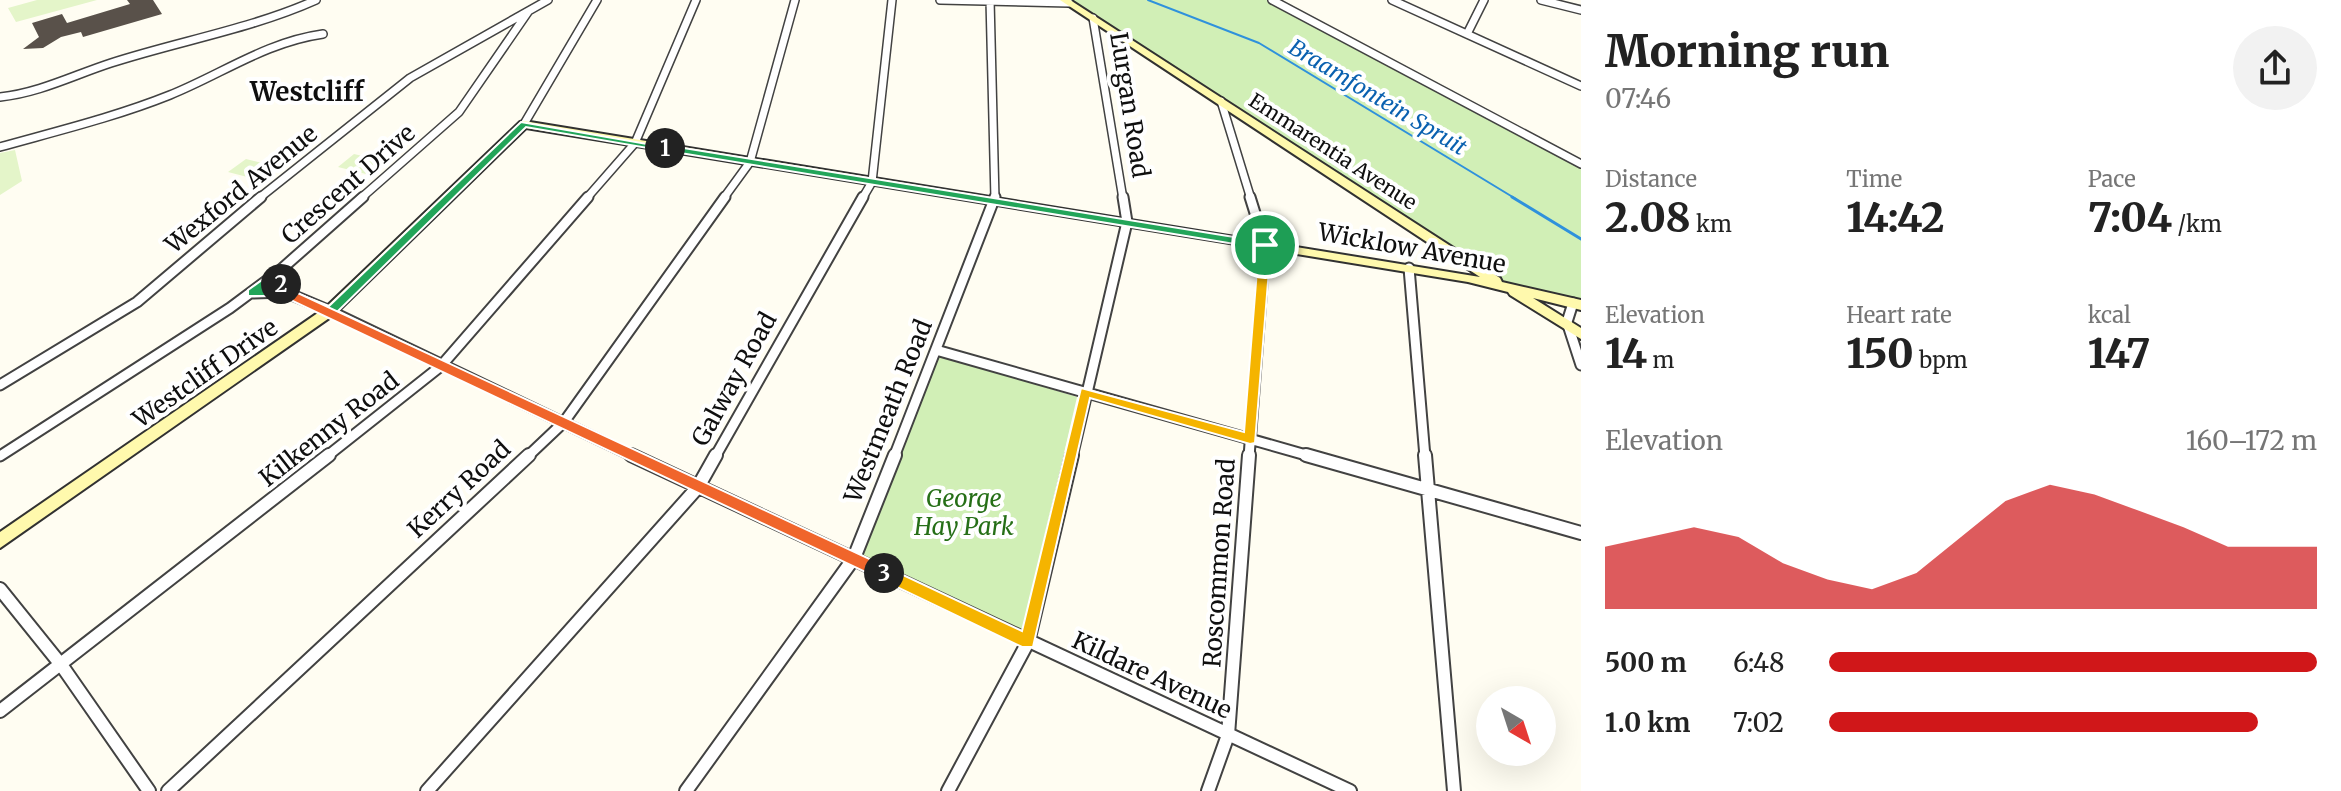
<!DOCTYPE html>
<html lang="en">
<head>
<meta charset="utf-8">
<style>
	:root { --surface:#fff; --page:#f2f2f2; --text:#222; --muted:#767676; --accent:#d01719 }
	body { margin:0; font-family:Merriweather,serif; background:var(--page); color:var(--text); height:100vh; display:flex; flex-direction:column; font-size:30px; white-space:nowrap }
	* { box-sizing:border-box; margin:0 }
	p { font-size:26px; color:var(--muted) }
	.icon { flex:none; width:44px; height:44px; fill:none; stroke:currentColor; stroke-width:2; stroke-linecap:round; stroke-linejoin:round }
	.map { position:relative; flex:1; overflow:hidden }
	.side { display:flex; flex-direction:column; background:var(--surface); width:760px }
	.side>* { flex:none }
	.needle { width:52px; rotate:141deg }
	.buttons { position:absolute; left:1476px; top:686px; display:grid; gap:16px }
	.buttons a { display:grid; place-items:center; width:80px; height:80px; border-radius:50%; background:var(--surface); box-shadow:0 8px 32px #0002; font-size:40px }
	.pin { position:absolute; display:grid; place-items:center; width:68px; height:68px; color:#fff; margin:-34px; border:4px solid #fff; border-radius:50%; box-shadow:0 2px 8px #0007 }
	.km { position:absolute; width:40px; height:40px; margin:-20px; border-radius:50%; background:#222; color:#fff; font-size:22px; line-height:40px; text-align:center }
	.round { display:grid; place-items:center; flex:none; width:84px; height:84px; border-radius:42px; background:var(--page) }
	.overview { display:flex; align-items:center; justify-content:space-between; height:136px; padding:0 24px }
	h1 { font-size:44px; font-weight:800; line-height:60px }
	.metrics { display:grid; grid-template-columns:repeat(3,1fr); gap:12px; height:136px; padding:8px 24px }
	.metrics div { display:grid; align-content:center }
	.metrics b { font-size:40px; font-weight:800 }
	.metrics small { font-size:22px; font-weight:400 }
	.metrics p { font-size:22px }
	.chart { height:224px; padding:16px 24px }
	.chart p { display:flex; justify-content:space-between }
	.chart svg { width:100%; height:144px; margin-top:8px; fill:var(--accent); opacity:.7 }
	ul { padding:0 24px; list-style:none; font-size:26px }
	li { display:grid; grid-template-columns:128px 96px 1fr; align-items:center; height:60px }
	li i { height:20px; border-radius:10px; background:var(--accent) }
	main { display:flex; flex:1; min-height:0 }
	.map>svg:first-child { display:block }
	.green { fill:#d1efb6 }
	.pitch { fill:#e4f5c9 }
	.lines { fill:none; stroke-linecap:round; stroke-linejoin:round }
	.stream-far1 { stroke:#2f91dc; stroke-width:2 }
	.stream { stroke:#2f91dc; stroke-width:3 }
	.building { fill:#59514a }
	.street-far2-casing { stroke:#424242; stroke-width:10 }
	.street-far1-casing { stroke:#424242; stroke-width:13 }
	.street-casing { stroke:#424242; stroke-width:16 }
	.secondary-casing { stroke:#313131; stroke-width:4 }
	.street-far2 { stroke:#fff; stroke-width:7 }
	.street-far1 { stroke:#fff; stroke-width:9 }
	.street { stroke:#fff; stroke-width:12 }
	.secondary { fill:#fff9ad; fill-rule:evenodd }
	.split-1 { fill:#22a559; stroke:#fff; stroke-width:2 }
	.split-2 { fill:#22a559; stroke:#fff; stroke-width:2; fill-rule:evenodd }
	.split-3 { fill:#f0652b; stroke:#fff; stroke-width:2 }
	.split-4 { fill:#f5b400; stroke:#fff; stroke-width:2 }
	.labels { text-anchor:middle; dominant-baseline:central; stroke-width:8; stroke-linejoin:round; paint-order:stroke }
	.far-street-label { font-size:20px; fill:#0f0f0f; stroke:#fff }
	.far-water-label { font-size:22px; font-style:italic; fill:#0a61b0; stroke:#fff }
	.street-label { font-size:24px; fill:#0f0f0f; stroke:#fff }
	.park-label { font-size:24px; font-style:italic; fill:#266f17; stroke:#fff }
	.far-district-label { font-size:26px; font-weight:bold; fill:#0f0f0f; stroke:#fff }
</style>
</head>
<body>
<main>
<div class="map">
<svg width="1581" height="791" viewBox="0 0 1581 791">
	<rect width="100%" height="100%" fill="#fffdf2"/>
	<path class="green" d="M 1064,0 L 1268,0 L 1581,167 L 1581,303 L 1503,285 Z
		M 937,354 L 1077,397 L 1023,630 L 856,558 Z"/>
	<path class="pitch" d="M 37,0 L 97,0 L 16,22 L 8,8 Z
		M 15,150 L 22,181 L 0,195 L 0,153 Z
		M 354,154 L 388,162 L 374,176 L 338,167 Z
		M 246,159 L 279,167 L 263,181 L 228,172 Z"/>
	<g class="lines">
		<path class="stream-far1" d="M 1148,0 L 1259,43 L 1516,199"/>
		<path class="stream" d="M 1512,197 L 1581,239"/>
	</g>
	<path class="building" d="M 127,0 L 153,0 L 162,14 L 83,37 L 81,32 L 61,37 L 43,48 L 23,49 L 39,37 L 32,23 L 62,14 L 67,23 L 130,4 Z"/>
	<g class="lines">
		<g class="street-far2-casing">
			<path id="street-far2" d="M 940,0 L 1069,3
				M 990,0 L 995,199
				M 1272,0 L 1581,164
				M 1392,0 L 1581,86
				M 1541,0 L 1581,10
				M 1093,18 L 1123,199
				M 1467,34 L 1484,0
				M 0,97 C 39,93 74,75 111,63 C 179,41 251,29 316,0
				M 1221,101 L 1251,199
				M 524,124 L 597,0
				M 0,147 C 57,131 115,117 170,95 C 222,74 266,42 323,34
				M 258,199 L 410,78 L 548,0
				M 360,199 L 459,112 L 528,12
				M 586,199 L 635,143 L 696,0
				M 723,199 L 750,162 L 795,0
				M 862,199 L 872,182 L 892,0"/>
		</g>
		<g class="street-far1-casing">
			<path id="street-far1" d="M 1409,268 L 1425,457
				M 252,293 L 285,292 L 330,311 L 635,457
				M 1573,303 L 1567,322 L 1581,365
				M 936,350 L 1313,457
				M 0,385 L 137,302 L 261,197
				M 0,456 L 230,308 L 277,273 L 363,197
				M 326,457 L 441,366 L 588,197
				M 527,457 L 564,422 L 725,197
				M 715,457 L 863,197
				M 894,457 L 995,197
				M 1072,457 L 1127,222 L 1123,197
				M 1249,457 L 1265,245 L 1250,197"/>
		</g>
		<g class="street-casing">
			<path id="street" d="M 631,455 L 1350,791
				M 1306,455 L 1581,533
				M 1425,455 L 1454,791
				M 0,589 L 62,666 L 149,791
				M 0,711 L 329,455
				M 168,791 L 529,455
				M 427,791 L 698,487 L 716,455
				M 686,791 L 854,558 L 895,455
				M 948,791 L 1028,642 L 1072,455
				M 1208,791 L 1228,735 L 1249,455"/>
		</g>
		<g class="secondary-casing">
			<path id="secondary" d="M 1060,0 L 1070,0 L 1500,278 L 1502,282 L 1581,300 L 1581,310 L 1533,298 L 1581,328 L 1581,339 L 1510,295 L 1508,292 L 1468,282 L 526,128 L 335,314 L 0,548 L 0,532 L 325,308 L 520,122 L 524,121 L 1480,277 Z"/>
		</g>
		<use href="#street-far2" class="street-far2"/>
		<use href="#street-far1" class="street-far1"/>
		<use href="#street" class="street"/>
		<use href="#secondary" class="secondary"/>
	</g>
	<path class="split-1" d="M 665,145 L 1265,242 L 1271,245 L 1265,249 L 662,150 Z"/>
	<path class="split-2" d="M 521,122 L 670,148 L 665,151 L 526,127 L 335,314 L 326,314 L 283,296 L 248,296 L 248,290 L 277,269 L 287,284 L 283,288 L 329,306 ZM 274,281 L 280,288 L 266,288 Z"/>
	<path class="split-3" d="M 277,281 L 285,281 L 289,289 L 889,568 L 889,578 L 878,578 L 280,295 Z"/>
	<path class="split-4" d="M 1265,242 L 1271,245 L 1255,443 L 1250,444 L 1090,398 L 1033,647 L 1022,647 L 878,578 L 876,573 L 884,566 L 1022,631 L 1081,388 L 1244,432 L 1259,245 Z"/>
	<g class="labels">
		<g class="far-street-label">
			<text transform="translate(1333 151) rotate(33)">Emmarentia Avenue</text>
		</g>
		<g class="far-water-label">
			<text transform="translate(1378 97) rotate(31)">Braamfontein Spruit</text>
		</g>
		<g class="street-label">
			<text transform="translate(1130 105) rotate(81)">Lurgan Road</text>
			<text transform="translate(348 184) rotate(-41)">Crescent Drive</text>
			<text transform="translate(241 189) rotate(-39)">Wexford Avenue</text>
			<text transform="translate(1412 248) rotate(10)">Wicklow Avenue</text>
			<text transform="translate(205 373) rotate(-35)">Westcliff Drive</text>
			<text transform="translate(734 379) rotate(-61)">Galway Road</text>
			<text transform="translate(888 411) rotate(-68)">Westmeath Road</text>
			<text transform="translate(329 429) rotate(-38)">Kilkenny Road</text>
			<text transform="translate(459 489) rotate(-43)">Kerry Road</text>
			<text transform="translate(1219 563) rotate(-86)">Roscommon Road</text>
			<text transform="translate(1152 675) rotate(25)">Kildare Avenue</text>
		</g>
		<g class="park-label">
			<text x="964" y="498">George<tspan x="964" dy="28">Hay Park</tspan></text>
		</g>
		<g class="far-district-label">
			<text x="307" y="91">Westcliff</text>
		</g>
	</g>
</svg>
<div class="buttons">
<a><svg class="needle" viewBox="-14 -14 28 28"><path d="M0-13l5 13h-10z" fill="#e53935"/><path d="M0 13l5-13h-10z" fill="#767676"/></svg></a>
</div>
<div class="pin" style="left:1265px;top:245px;background:#1e9e55"><svg class="icon" aria-label="arrive" viewBox="0 0 24 24"><path d="M6 21V4h12l-3 4 3 4H6"/></svg></div>
<b class="km" style="left:665px;top:148px">1</b>
<b class="km" style="left:281px;top:284px">2</b>
<b class="km" style="left:884px;top:573px">3</b>
</div>
<section class="side">
<div class="overview"><div><h1>Morning run</h1><p>07:46</p></div><a class="round"><svg class="icon" aria-label="share" viewBox="0 0 24 24"><path d="M12 15V3M7 8l5-5 5 5M5 13v7h14v-7"/></svg></a></div>
<div class="metrics">
<div><p>Distance</p><b>2.08<small> km</small></b></div>
<div><p>Time</p><b>14:42</b></div>
<div><p>Pace</p><b>7:04<small> /km</small></b></div>
</div>
<div class="metrics">
<div><p>Elevation</p><b>14<small> m</small></b></div>
<div><p>Heart rate</p><b>150<small> bpm</small></b></div>
<div><p>kcal</p><b>147</b></div>
</div>
<div class="chart"><p><span>Elevation</span>160–172 m</p>
<svg viewBox="0 0 160 44" preserveAspectRatio="none"><path d="M0 44V25L10 22L20 19L30 22L40 30L50 35L60 38L70 33L80 22L90 11L100 6L110 9L120 14L130 19L140 25L150 25L160 25V44z"/></svg>
</div>
<ul>
<li><b>500 m</b>6:48<i style="width:100%"></i></li>
<li><b>1.0 km</b>7:02<i style="width:88%"></i></li>
</ul>
</section>
</main>
</body>
</html>
